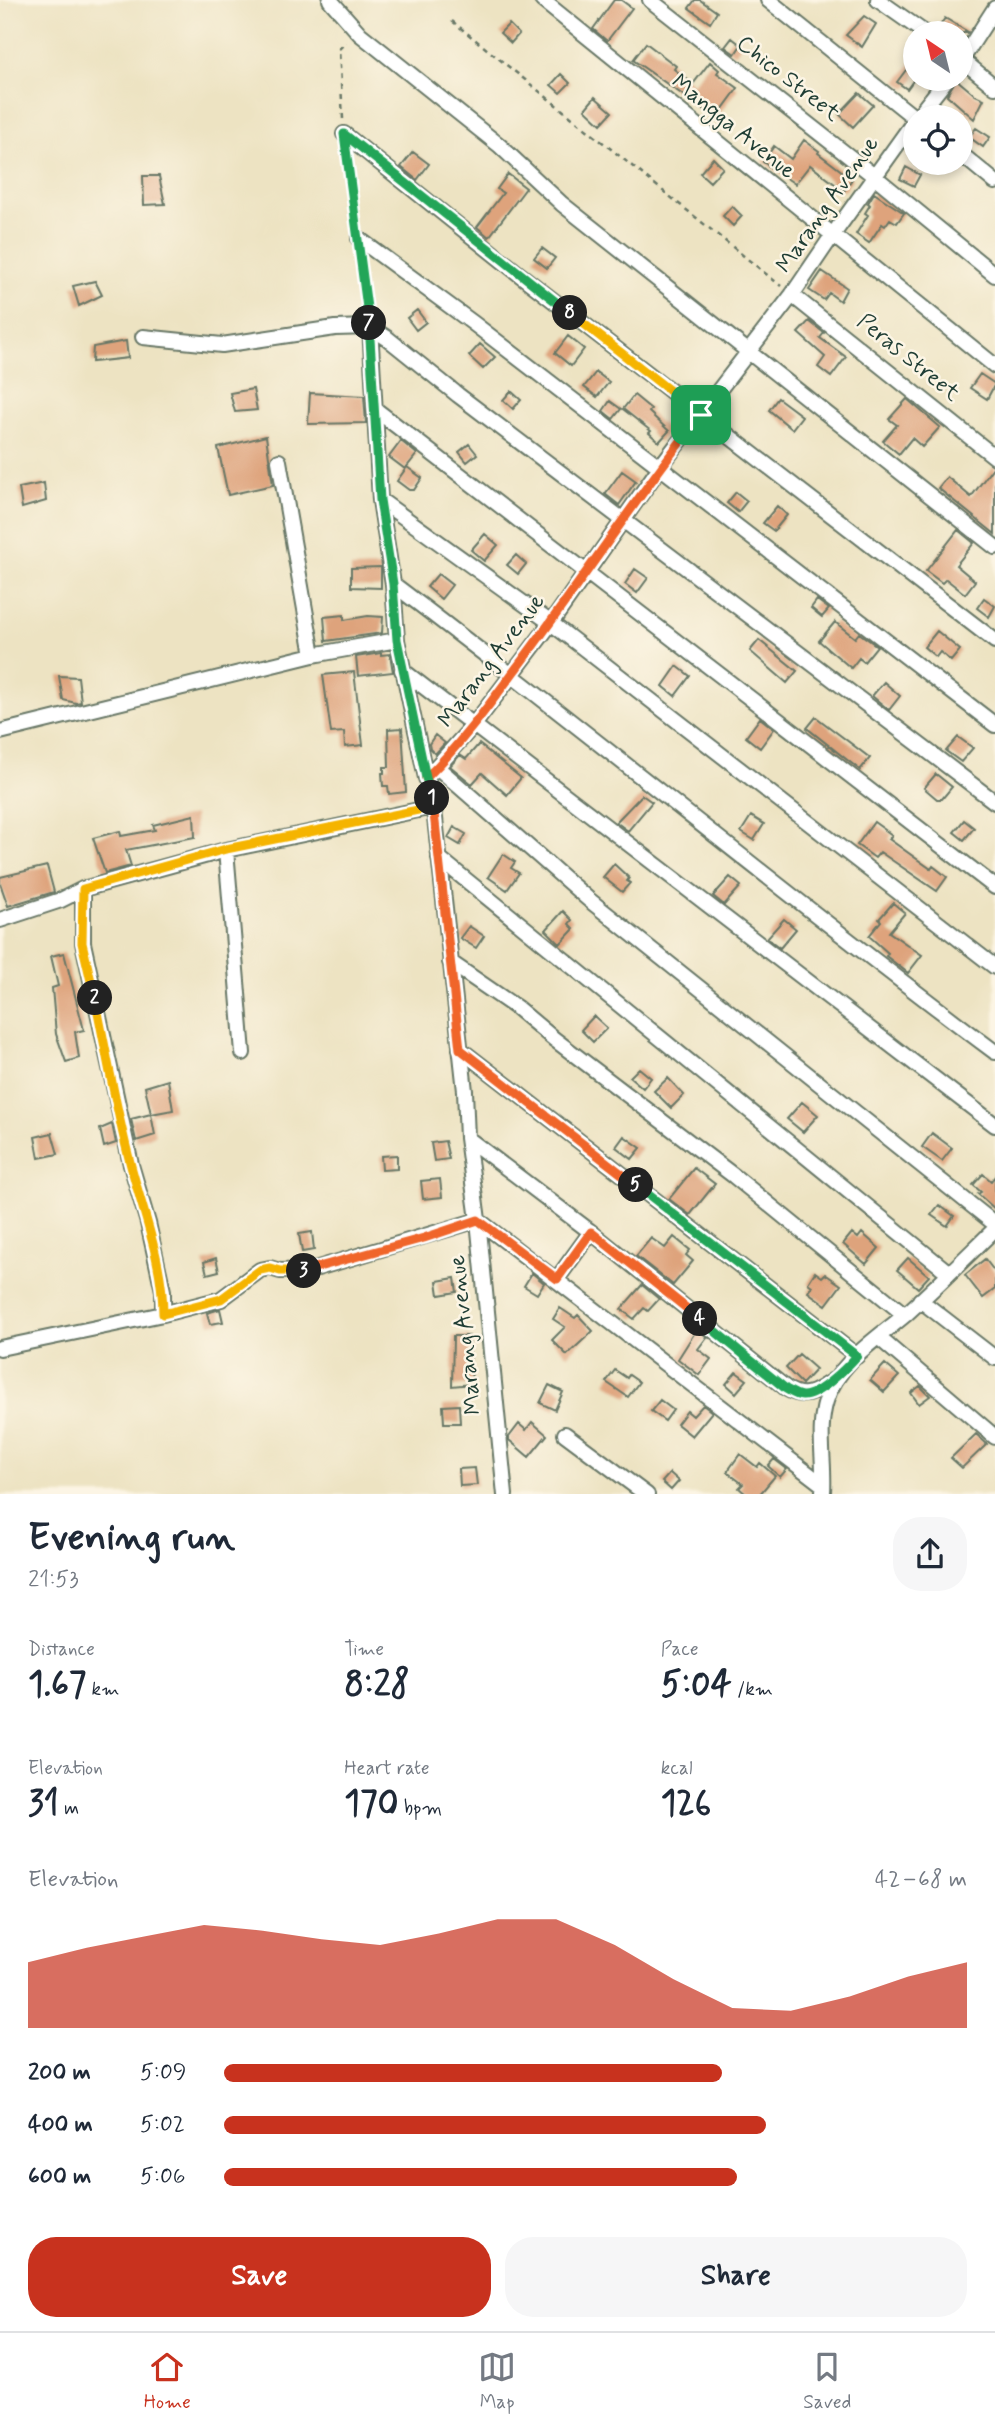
<!DOCTYPE html>
<html lang="en">
<head>
<meta charset="utf-8">
<style>
	:root { --surface:#fff; --page:#f6f6f7; --text:#1f2937; --muted:#747a83; --line:#e0e1e3; --accent:#c8321e }
	body { margin:0; font-family:Mynerve,sans-serif; background:var(--page); color:var(--text); height:100vh; display:flex; flex-direction:column; font-size:26px; white-space:nowrap }
	* { box-sizing:border-box; margin:0 }
	p { font-size:23px; color:var(--muted) }
	.icon { flex:none; width:38px; height:38px; fill:none; stroke:currentColor; stroke-width:2; stroke-linecap:round; stroke-linejoin:round }
	.map { position:relative; height:1494px; overflow:hidden }
	.side { display:flex; flex-direction:column; background:var(--surface); flex:1 }
	.side>* { flex:none }
	.needle { width:46px; rotate:325deg }
	.buttons { position:absolute; left:903px; top:21px; display:grid; gap:14px }
	.buttons a { display:grid; place-items:center; width:70px; height:70px; border-radius:50%; background:var(--surface); box-shadow:0 4px 10px #0003; font-size:35px }
	.pin { position:absolute; display:grid; place-items:center; width:60px; height:60px; color:#fff; margin:-30px; border-radius:14px; box-shadow:0 4px 10px #0006 }
	.km { position:absolute; width:35px; height:35px; margin:-18px; border-radius:50%; background:#222; color:#fff; font-size:19px; line-height:35px; text-align:center }
	.round { display:grid; place-items:center; flex:none; width:74px; height:74px; border-radius:28px; background:var(--page) }
	.head { display:flex; align-items:center; justify-content:space-between; height:119px; padding:0 28px }
	h1 { font-size:38px; font-weight:700; line-height:52px }
	.stats { display:grid; grid-template-columns:repeat(3,1fr); gap:10px; height:119px; padding:7px 28px }
	.stats div { display:grid; align-content:center }
	.stats b { font-size:35px; font-weight:700 }
	.stats small { font-size:19px; font-weight:400 }
	.stats p { font-size:19px }
	.chart { height:196px; padding:14px 28px }
	.chart p { display:flex; justify-content:space-between }
	.chart svg { width:100%; height:126px; margin-top:7px; fill:var(--accent); opacity:.7 }
	.cta { display:flex; gap:14px; margin-top:auto; padding:14px 28px }
	.cta a { flex:1; height:80px; border-radius:28px; background:var(--accent); color:#fff; font-size:28px; font-weight:700; line-height:80px; text-align:center }
	.cta a+a { background:var(--page); color:var(--text) }
	ul { padding:0 28px; list-style:none; font-size:23px }
	li { display:grid; grid-template-columns:112px 84px 1fr; align-items:center; height:52px }
	li i { height:18px; border-radius:9px; background:var(--accent) }
	.tabs { display:flex; justify-content:space-around; align-items:center; height:98px; border-top:2px solid var(--line); background:var(--surface); font-size:19px; color:var(--muted) }
	.tabs a { display:grid; justify-items:center; gap:4px }
	.tabs .selected { color:var(--accent) }
	.map>svg:first-child { display:block }
	.building { fill:#dea37b }
	.lines { fill:none; stroke-linecap:round; stroke-linejoin:round }
	.street-casing { stroke:#677766; stroke-width:18 }
	.path { stroke:#677766; stroke-width:2.5; stroke-dasharray:5 5; stroke-linecap:butt }
	.street { stroke:#fff; stroke-width:14 }
	.split-1-casing { stroke:#fff; stroke-width:14 }
	.split-2-casing { stroke:#fff; stroke-width:14 }
	.split-3-casing { stroke:#fff; stroke-width:14 }
	.split-4-casing { stroke:#fff; stroke-width:14 }
	.split-5-casing { stroke:#fff; stroke-width:14 }
	.split-6-casing { stroke:#fff; stroke-width:14 }
	.split-7-casing { stroke:#fff; stroke-width:14 }
	.split-8-casing { stroke:#fff; stroke-width:14 }
	.split-9-casing { stroke:#fff; stroke-width:14 }
	.split-1 { stroke:#f0652b; stroke-width:9 }
	.split-2 { stroke:#f5b400; stroke-width:9 }
	.split-3 { stroke:#f5b400; stroke-width:9 }
	.split-4 { stroke:#f0652b; stroke-width:9 }
	.split-5 { stroke:#22a559; stroke-width:9 }
	.split-6 { stroke:#f0652b; stroke-width:9 }
	.split-7 { stroke:#22a559; stroke-width:9 }
	.split-8 { stroke:#22a559; stroke-width:9 }
	.split-9 { stroke:#f5b400; stroke-width:9 }
	.labels { text-anchor:middle; dominant-baseline:central; stroke-width:5; stroke-linejoin:round; paint-order:stroke }
	.street-label { font-size:23px; fill:#1f3d34; stroke:#fcf5e5 }
</style>
</head>
<body>
<div class="map">
<svg width="995" height="1495" viewBox="0 0 995 1495">
	<rect width="100%" height="100%" fill="#fcf5e5"/>
	<filter id="ink" filterUnits="userSpaceOnUse"><feTurbulence type="fractalNoise" baseFrequency=".0143" numOctaves="2"/><feDisplacementMap in="SourceGraphic" scale="14" xChannelSelector="R" yChannelSelector="G"/><feConvolveMatrix kernelMatrix="1 2 1 2 8 2 1 2 1" color-interpolation-filters="sRGB"/></filter>
	<filter id="wash" filterUnits="userSpaceOnUse"><feTurbulence type="fractalNoise" baseFrequency=".00686" numOctaves="4" result="noise"/><feDisplacementMap in="SourceGraphic" scale="28" xChannelSelector="R" yChannelSelector="G"/><feGaussianBlur stdDeviation="1.57" result="paint"/><feColorMatrix in="noise" values="0 0 0 0 0 0 0 0 0 0 0 0 0 0 0 0 0 1.4 0 .05"/><feComposite in="paint" operator="in"/></filter>
	<g filter="url(#wash)">
		<rect width="100%" height="100%" fill="#ede3c2"/>
		<g id="blocks">
			<path class="building" d="M 614,0 L 621,0 L 632,8 L 607,41 L 593,29 Z
				M 695,0 L 700,0 L 717,12 L 710,23 L 689,8 Z
				M 864,16 L 876,24 L 862,47 L 846,35 Z
				M 945,18 L 968,32 L 967,33 L 935,33 Z
				M 509,24 L 519,34 L 511,43 L 500,33 Z
				M 732,38 L 741,45 L 735,54 L 725,47 Z
				M 646,43 L 676,66 L 674,69 L 693,84 L 710,62 L 719,70 L 717,73 L 738,88 L 716,118 L 633,60 Z
				M 915,58 L 915,78 L 907,89 L 897,82 Z
				M 561,74 L 570,83 L 560,93 L 551,85 Z
				M 956,79 L 975,95 L 984,99 L 974,119 L 947,95 Z
				M 859,93 L 873,105 L 853,127 L 839,114 Z
				M 595,97 L 612,112 L 601,124 L 585,109 Z
				M 976,128 L 990,137 L 983,147 L 969,137 Z
				M 804,140 L 819,151 L 818,153 L 852,179 L 844,191 L 810,165 L 795,184 L 763,162 L 774,146 L 791,159 Z
				M 413,152 L 429,164 L 417,180 L 401,167 Z
				M 713,158 L 723,168 L 710,182 L 700,173 Z
				M 906,167 L 920,175 L 914,186 L 900,179 Z
				M 508,174 L 526,188 L 489,237 L 477,227 L 503,193 L 497,189 Z
				M 143,176 L 159,176 L 165,204 L 144,205 Z
				M 874,193 L 904,213 L 897,223 L 890,219 L 885,226 L 882,224 L 869,243 L 856,234 L 868,215 L 865,213 L 870,205 L 868,203 Z
				M 732,206 L 742,216 L 733,226 L 723,216 Z
				M 542,248 L 555,258 L 547,268 L 534,258 Z
				M 822,271 L 847,288 L 840,301 L 829,293 L 824,300 L 809,290 Z
				M 95,281 L 102,295 L 79,306 L 73,286 Z
				M 417,310 L 426,322 L 416,330 L 407,318 Z
				M 809,321 L 824,333 L 820,338 L 846,357 L 831,377 L 818,367 L 825,357 L 798,333 Z
				M 568,336 L 584,349 L 571,366 L 555,353 Z
				M 126,341 L 128,358 L 92,362 L 93,347 Z
				M 480,344 L 495,357 L 483,369 L 469,356 Z
				M 596,372 L 609,382 L 597,397 L 584,387 Z
				M 980,374 L 995,384 L 987,399 L 970,388 Z
				M 253,389 L 257,410 L 235,412 L 230,393 Z
				M 511,391 L 521,400 L 513,409 L 503,400 Z
				M 310,393 L 364,396 L 366,423 L 308,424 Z
				M 634,395 L 651,409 L 649,412 L 669,431 L 659,442 L 649,433 L 651,431 L 623,409 Z
				M 778,398 L 802,416 L 792,429 L 769,410 Z
				M 907,399 L 940,427 L 922,447 L 912,438 L 899,454 L 883,441 L 897,425 L 889,419 Z
				M 610,401 L 621,409 L 613,419 L 603,411 Z
				M 266,436 L 273,485 L 228,495 L 218,448 Z
				M 401,441 L 417,454 L 405,469 L 389,457 Z
				M 469,444 L 477,454 L 467,462 L 459,452 Z
				M 994,466 L 995,466 L 995,534 L 938,488 L 947,477 L 971,497 Z
				M 407,467 L 422,478 L 414,490 L 409,490 L 397,481 Z
				M 622,471 L 636,481 L 619,505 L 605,494 Z
				M 44,483 L 46,501 L 22,508 L 19,488 Z
				M 736,492 L 747,501 L 738,512 L 727,503 Z
				M 777,506 L 787,515 L 774,531 L 763,523 Z
				M 958,530 L 974,543 L 956,565 L 975,581 L 965,594 L 946,579 L 942,583 L 926,571 Z
				M 485,534 L 498,545 L 484,561 L 471,550 Z
				M 516,555 L 526,564 L 518,574 L 507,565 Z
				M 381,567 L 381,588 L 351,587 L 351,568 Z
				M 635,569 L 648,578 L 637,593 L 625,584 Z
				M 438,574 L 452,585 L 441,599 L 427,587 Z
				M 984,598 L 995,606 L 989,617 L 977,608 Z
				M 817,600 L 829,609 L 822,617 L 811,608 Z
				M 344,615 L 344,620 L 368,616 L 383,617 L 382,633 L 326,641 L 324,617 Z
				M 835,622 L 855,638 L 859,633 L 877,646 L 864,662 L 859,658 L 851,668 L 819,641 Z
				M 937,631 L 960,650 L 951,661 L 940,652 L 936,657 L 924,647 Z
				M 759,640 L 797,671 L 787,683 L 750,651 Z
				M 381,653 L 381,655 L 390,654 L 393,672 L 358,676 L 356,657 Z
				M 677,666 L 690,676 L 675,696 L 663,686 Z
				M 354,672 L 363,745 L 345,747 L 344,732 L 331,733 L 323,675 Z
				M 59,676 L 78,677 L 81,702 L 76,703 L 63,700 Z
				M 884,682 L 900,696 L 889,710 L 872,696 Z
				M 816,717 L 870,758 L 860,770 L 807,728 Z
				M 760,718 L 774,729 L 760,748 L 746,737 Z
				M 402,728 L 406,792 L 389,794 L 388,786 L 383,786 L 382,773 L 384,773 L 384,767 L 389,767 L 388,729 Z
				M 435,735 L 445,743 L 435,754 L 430,749 L 429,744 Z
				M 958,737 L 973,748 L 961,762 L 946,751 Z
				M 479,744 L 521,778 L 507,795 L 482,773 L 472,784 L 450,766 L 460,755 L 466,759 Z
				M 936,774 L 952,787 L 942,799 L 937,799 L 924,788 Z
				M 642,795 L 652,802 L 628,831 L 616,822 Z
				M 194,815 L 195,837 L 126,850 L 131,866 L 105,873 L 93,838 L 120,831 L 121,836 L 155,830 L 153,825 Z
				M 751,816 L 764,824 L 754,840 L 741,832 Z
				M 964,820 L 974,828 L 964,840 L 954,832 Z
				M 874,822 L 892,835 L 889,839 L 931,869 L 933,866 L 947,877 L 937,891 L 880,852 L 875,858 L 857,845 Z
				M 454,827 L 466,834 L 460,845 L 448,838 Z
				M 503,854 L 515,862 L 511,868 L 519,873 L 507,890 L 488,877 Z
				M 614,864 L 629,878 L 627,881 L 630,883 L 622,892 L 603,877 Z
				M 47,866 L 54,892 L 8,906 L 0,883 L 0,877 Z
				M 730,877 L 741,886 L 724,905 L 713,896 Z
				M 893,903 L 905,913 L 889,932 L 922,955 L 908,973 L 886,956 L 888,953 L 869,936 L 881,921 L 879,919 Z
				M 563,911 L 572,920 L 569,924 L 574,929 L 560,944 L 546,930 Z
				M 784,919 L 796,929 L 780,948 L 767,938 Z
				M 469,926 L 484,936 L 476,948 L 460,938 Z
				M 64,953 L 84,1030 L 75,1032 L 79,1058 L 66,1062 L 56,1034 L 52,988 L 58,986 L 51,956 Z
				M 594,1016 L 607,1028 L 593,1042 L 581,1030 Z
				M 639,1068 L 651,1078 L 643,1088 L 630,1077 Z
				M 668,1078 L 684,1095 L 671,1108 L 654,1091 Z
				M 168,1080 L 173,1110 L 151,1114 L 145,1087 Z
				M 802,1102 L 818,1115 L 803,1132 L 787,1119 Z
				M 151,1114 L 155,1135 L 136,1141 L 131,1119 Z
				M 112,1124 L 116,1143 L 104,1147 L 100,1129 Z
				M 52,1133 L 58,1154 L 39,1158 L 35,1137 Z
				M 932,1133 L 952,1148 L 942,1161 L 922,1147 Z
				M 624,1136 L 641,1148 L 632,1159 L 616,1147 Z
				M 445,1141 L 449,1159 L 434,1161 L 431,1143 Z
				M 397,1155 L 397,1169 L 382,1170 L 381,1156 Z
				M 694,1168 L 715,1184 L 690,1215 L 669,1199 Z
				M 983,1174 L 991,1181 L 995,1176 L 995,1209 L 978,1194 L 981,1192 L 973,1185 Z
				M 440,1179 L 442,1197 L 423,1199 L 421,1181 Z
				M 939,1205 L 954,1216 L 947,1226 L 931,1215 Z
				M 312,1232 L 314,1250 L 302,1252 L 299,1234 Z
				M 852,1233 L 858,1238 L 862,1233 L 879,1248 L 866,1264 L 843,1244 Z
				M 674,1237 L 690,1250 L 686,1255 L 693,1261 L 673,1285 L 636,1256 L 651,1238 L 665,1248 Z
				M 216,1258 L 219,1271 L 207,1274 L 204,1262 Z
				M 908,1258 L 929,1276 L 918,1288 L 897,1270 Z
				M 985,1259 L 995,1272 L 995,1289 L 983,1298 L 965,1275 Z
				M 815,1272 L 822,1277 L 825,1274 L 841,1285 L 826,1305 L 808,1292 L 812,1286 L 808,1283 Z
				M 532,1273 L 544,1283 L 537,1294 L 524,1286 Z
				M 455,1278 L 457,1292 L 439,1295 L 437,1281 Z
				M 642,1285 L 659,1299 L 648,1311 L 644,1308 L 634,1319 L 621,1309 Z
				M 560,1308 L 575,1318 L 578,1315 L 593,1331 L 567,1355 L 552,1340 L 565,1327 L 553,1319 Z
				M 220,1309 L 223,1322 L 210,1324 L 207,1313 Z
				M 697,1329 L 707,1337 L 698,1349 L 711,1359 L 699,1375 L 678,1359 Z
				M 453,1336 L 469,1336 L 472,1384 L 452,1386 Z
				M 799,1354 L 816,1369 L 802,1384 L 786,1368 Z
				M 885,1364 L 899,1376 L 884,1392 L 870,1380 Z
				M 615,1370 L 627,1378 L 629,1375 L 639,1382 L 628,1397 L 606,1382 Z
				M 736,1372 L 747,1380 L 736,1393 L 726,1384 Z
				M 549,1385 L 563,1392 L 555,1410 L 540,1403 Z
				M 920,1386 L 930,1396 L 919,1404 L 911,1393 Z
				M 660,1400 L 673,1410 L 665,1421 L 651,1411 Z
				M 459,1405 L 460,1423 L 444,1423 L 443,1406 Z
				M 703,1405 L 712,1412 L 692,1436 L 677,1424 L 687,1411 L 693,1416 Z
				M 532,1422 L 547,1435 L 529,1457 L 509,1440 L 509,1437 L 519,1424 L 526,1430 Z
				M 976,1434 L 987,1444 L 962,1468 L 951,1458 Z
				M 740,1454 L 757,1467 L 760,1463 L 775,1476 L 759,1495 L 747,1495 L 739,1488 L 743,1484 L 727,1472 Z
				M 774,1459 L 787,1469 L 780,1477 L 768,1466 Z
				M 475,1468 L 477,1485 L 460,1486 L 459,1469 Z
				M 670,1473 L 679,1481 L 671,1490 L 662,1482 Z"/>
		</g>
	</g>
	<g filter="url(#ink)">
		<use href="#blocks" fill-opacity="0" stroke="#677766" stroke-width="2"/>
		<g class="lines">
			<g class="street-casing">
				<path id="street" d="M 330,0 L 360,34 L 499,145 L 562,204 L 995,547
					M 542,0 L 995,366
					M 650,0 L 874,176 L 995,275
					M 768,0 L 915,118
					M 878,0 L 925,33
					M 961,59 L 995,87
					M 961,61 L 995,8
					M 917,117 L 947,79
					M 344,134 L 519,274 L 995,641
					M 961,154 L 995,182
					M 359,239 L 473,323 L 995,725
					M 792,295 L 995,457
					M 370,327 L 380,500 L 393,584 L 397,640 L 426,778
					M 143,337 L 222,345 L 335,328 L 370,327 L 387,338 L 458,395 L 995,802
					M 376,410 L 995,887
					M 279,461 L 313,655 L 397,640
					M 380,500 L 551,623 L 995,967
					M 393,584 C 596,737 791,900 995,1052
					M 402,670 L 995,1125
					M 0,732 L 313,655
					M 437,767 L 588,899 L 995,1224
					M 226,850 L 243,1053
					M 439,858 L 949,1273
					M 0,920 L 61,900 L 83,889 L 226,850 L 433,807
					M 450,962 L 517,1008 L 554,1039 L 734,1176 L 905,1315
					M 460,1049 L 857,1356
					M 467,1138 L 591,1232 L 787,1389 C 808,1401 817,1390 837,1378
					M 557,1279 L 591,1232
					M 920,1300 L 995,1358
					M 163,1314 L 221,1299 L 260,1270 L 270,1268 L 280,1271 L 311,1270 L 478,1220 L 823,1485
					M 878,1337 L 995,1437
					M 0,1348 L 163,1314 L 163,1291 L 148,1223 L 131,1165 L 83,943 L 83,889
					M 565,1434 L 647,1495
					M 823,1492 C 825,1462 817,1430 826,1401 C 837,1363 877,1339 905,1315 C 936,1287 965,1258 995,1229
					M 505,1495 L 478,1220 L 467,1138 L 465,1091 L 432,791 L 426,778 L 473,726 L 551,623 L 660,467 L 792,295 L 832,236 L 915,120"/>
			</g>
			<path class="path" d="M 452,21 L 781,286
				M 343,119 L 339,49 L 346,42
				M 347,157 L 356,223
				M 361,261 L 368,314"/>
			<use href="#street" class="street"/>
		</g>
	</g>
	<g class="lines" filter="url(#ink)">
		<g class="split-1-casing">
			<path id="split-1" d="M 432,798 L 432,791 L 426,778 C 461,744 489,705 518,666 C 581,583 637,496 701,415"/>
		</g>
		<g class="split-2-casing">
			<path id="split-2" d="M 95,998 L 82,943 L 83,889 L 226,849 L 433,807 L 432,798"/>
		</g>
		<g class="split-3-casing">
			<path id="split-3" d="M 95,998 C 107,1054 116,1111 131,1166 C 144,1215 163,1263 163,1314 L 221,1299 L 260,1270 L 270,1268 L 280,1271 L 304,1271"/>
		</g>
		<g class="split-4-casing">
			<path id="split-4" d="M 304,1271 L 424,1238 L 478,1220 L 557,1279 L 591,1232 L 700,1319"/>
		</g>
		<g class="split-5-casing">
			<path id="split-5" d="M 636,1185 L 857,1356 C 847,1367 818,1397 802,1396 C 797,1396 791,1392 786,1389 L 700,1319"/>
		</g>
		<g class="split-6-casing">
			<path id="split-6" d="M 432,795 L 460,1049 L 636,1185"/>
		</g>
		<g class="split-7-casing">
			<path id="split-7" d="M 369,323 L 380,500 L 393,584 L 397,640 L 426,778 L 432,795"/>
		</g>
		<g class="split-8-casing">
			<path id="split-8" d="M 369,323 L 344,134 L 570,313"/>
		</g>
		<g class="split-9-casing">
			<path id="split-9" d="M 570,313 L 701,415"/>
		</g>
		<use href="#split-1" class="split-1"/>
		<use href="#split-2" class="split-2"/>
		<use href="#split-3" class="split-3"/>
		<use href="#split-4" class="split-4"/>
		<use href="#split-5" class="split-5"/>
		<use href="#split-6" class="split-6"/>
		<use href="#split-7" class="split-7"/>
		<use href="#split-8" class="split-8"/>
		<use href="#split-9" class="split-9"/>
	</g>
	<g class="labels">
		<g class="street-label">
			<text transform="translate(788 79) rotate(38)">Chico Street</text>
			<text transform="translate(733 127) rotate(39)">Mangga Avenue</text>
			<text transform="translate(828 205) rotate(-55)">Marang Avenue</text>
			<text transform="translate(908 358) rotate(39)">Peras Street</text>
			<text transform="translate(492 661) rotate(-53)">Marang Avenue</text>
			<text transform="translate(466 1335) rotate(-96)">Marang Avenue</text>
		</g>
	</g>
</svg>
<div class="buttons">
<a><svg class="needle" viewBox="-14 -14 28 28"><path d="M0-13l5 13h-10z" fill="#e53935"/><path d="M0 13l5-13h-10z" fill="#747a83"/></svg></a>
<a><svg class="icon" aria-label="locate" viewBox="0 0 24 24"><circle cx="12" cy="12" r="6"/><path d="M12 2v4M12 18v4M2 12h4M18 12h4"/></svg></a>
</div>
<div class="pin" style="left:701px;top:415px;background:#1e9e55"><svg class="icon" aria-label="arrive" viewBox="0 0 24 24"><path d="M6 21V4h12l-3 4 3 4H6"/></svg></div>
<b class="km" style="left:432px;top:798px">1</b>
<b class="km" style="left:95px;top:998px">2</b>
<b class="km" style="left:304px;top:1271px">3</b>
<b class="km" style="left:700px;top:1319px">4</b>
<b class="km" style="left:636px;top:1185px">5</b>
<b class="km" style="left:369px;top:323px">7</b>
<b class="km" style="left:570px;top:313px">8</b>
</div>
<section class="side">
<div class="head"><div><h1>Evening run</h1><p>21:53</p></div><a class="round"><svg class="icon" aria-label="share" viewBox="0 0 24 24"><path d="M12 15V3M7 8l5-5 5 5M5 13v7h14v-7"/></svg></a></div>
<div class="stats">
<div><p>Distance</p><b>1.67<small> km</small></b></div>
<div><p>Time</p><b>8:28</b></div>
<div><p>Pace</p><b>5:04<small> /km</small></b></div>
</div>
<div class="stats">
<div><p>Elevation</p><b>31<small> m</small></b></div>
<div><p>Heart rate</p><b>170<small> bpm</small></b></div>
<div><p>kcal</p><b>126</b></div>
</div>
<div class="chart"><p><span>Elevation</span>42–68 m</p>
<svg viewBox="0 0 160 44" preserveAspectRatio="none"><path d="M0 44V21L10 16L20 12L30 8L40 10L50 13L60 15L70 11L80 6L90 6L100 15L110 27L120 37L130 38L140 33L150 26L160 21V44z"/></svg>
</div>
<ul>
<li><b>200 m</b>5:09<i style="width:67%"></i></li>
<li><b>400 m</b>5:02<i style="width:73%"></i></li>
<li><b>600 m</b>5:06<i style="width:69%"></i></li>
</ul>
<div class="cta"><a>Save</a><a>Share</a></div>
</section>
<nav class="tabs">
<a class="selected"><svg class="icon" aria-label="home" viewBox="0 0 24 24"><path d="M3 11l9-7 9 7M6 9v11h12V9"/></svg>Home</a>
<a><svg class="icon" aria-label="map" viewBox="0 0 24 24"><path d="M3 6l6-2 6 2 6-2v14l-6 2-6-2-6 2zM9 4v14M15 6v14"/></svg>Map</a>
<a><svg class="icon" aria-label="saved" viewBox="0 0 24 24"><path d="M7 4h10v16l-5-4-5 4z"/></svg>Saved</a>
</nav>
</body>
</html>
